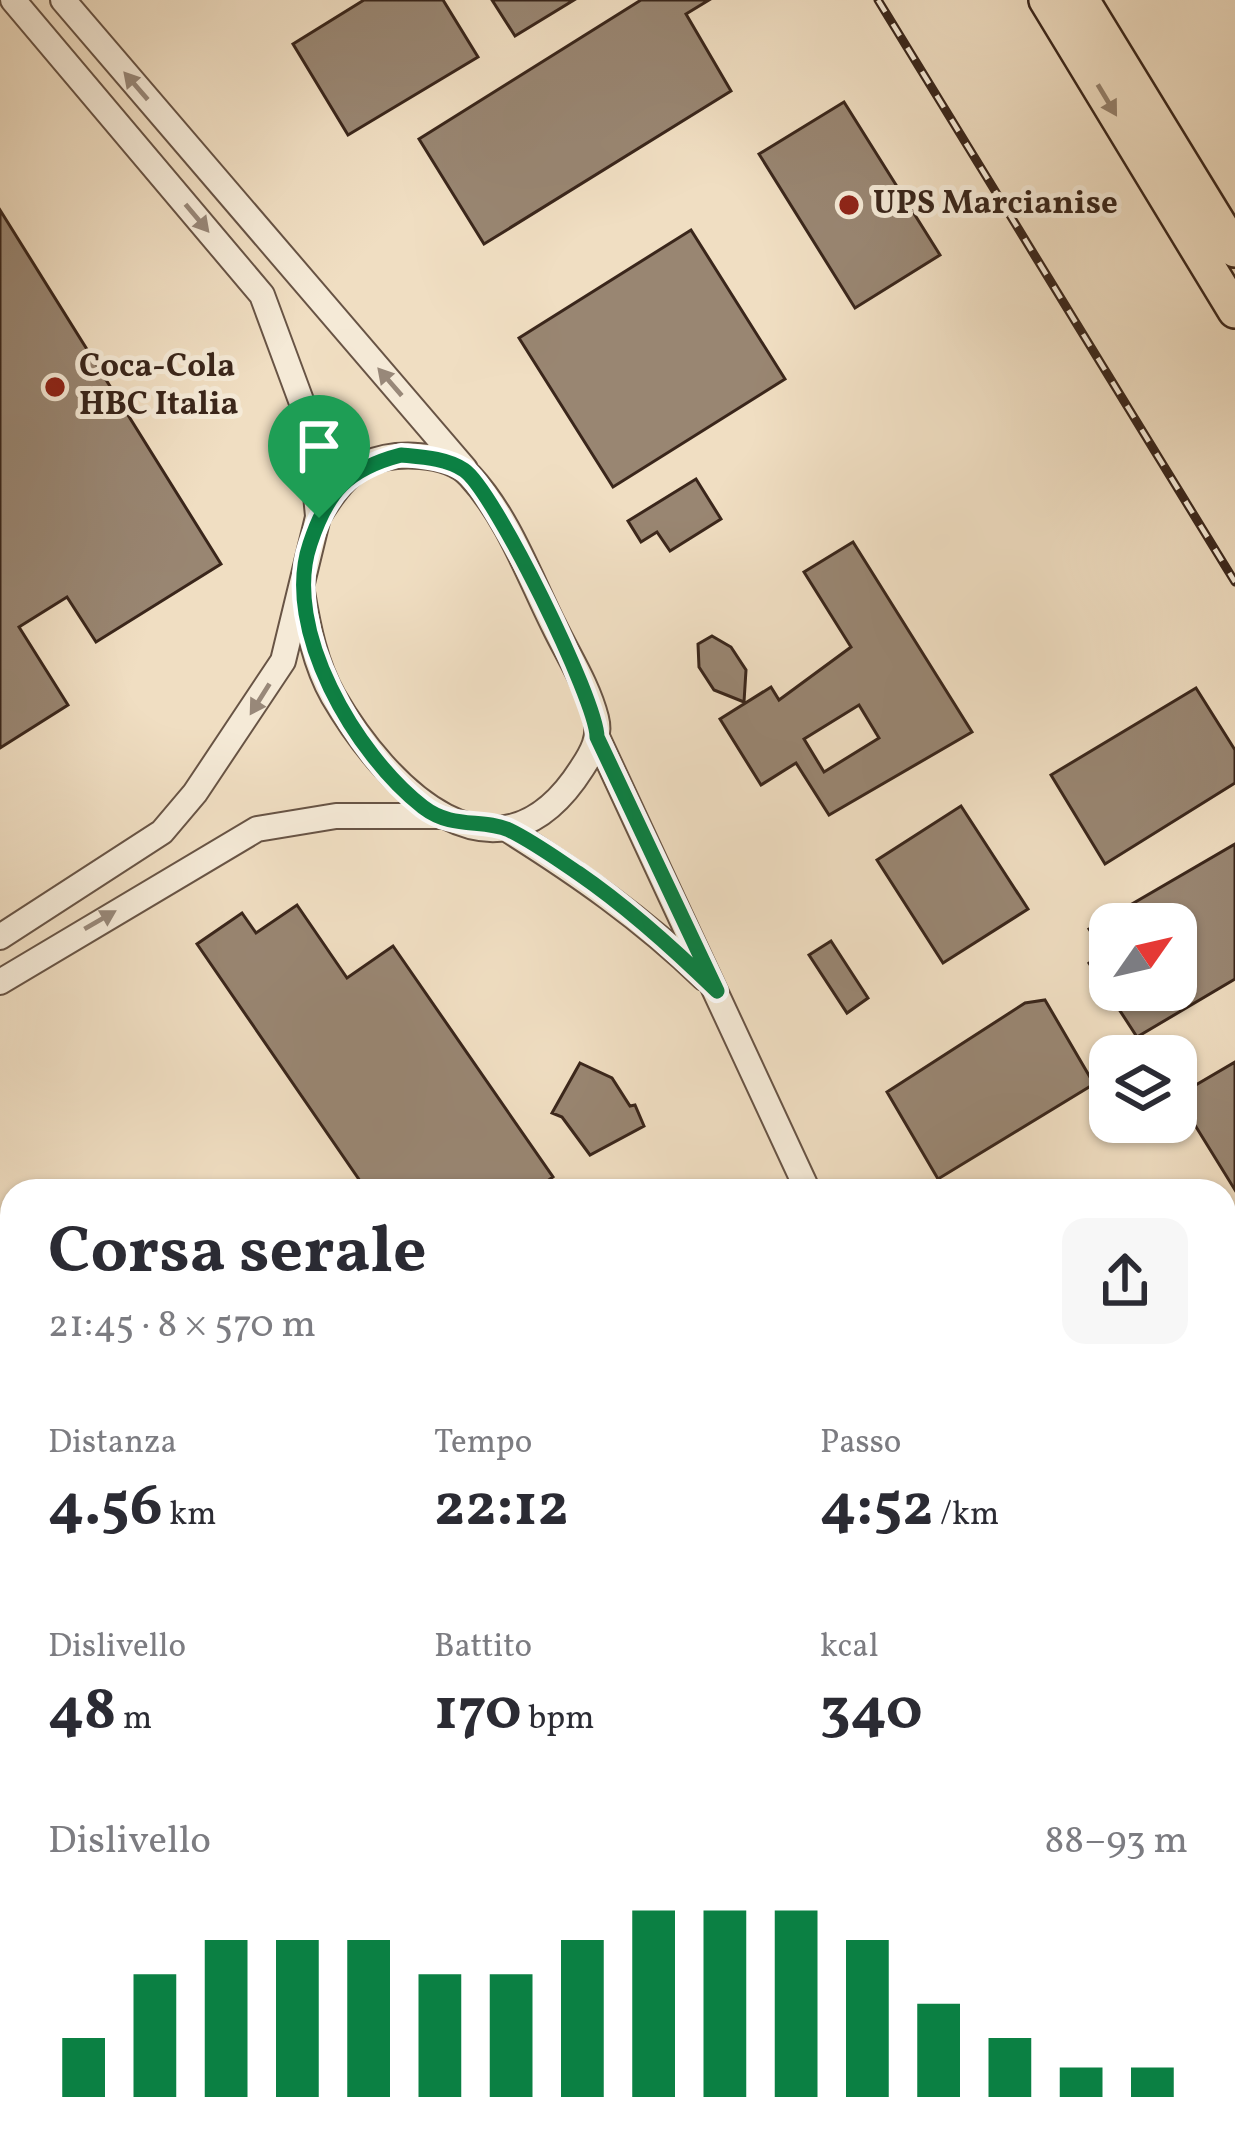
<!DOCTYPE html>
<html lang="it">
<head>
<meta charset="utf-8">
<style>
	:root { --surface:#fff; --page:#f7f7f7; --text:#2b2b33; --muted:#7c7c81; --accent:#0b8043 }
	body { margin:0; font-family:Vollkorn,serif; background:var(--page); color:var(--text); height:100vh; display:flex; flex-direction:column; font-size:45px; white-space:nowrap }
	* { box-sizing:border-box; margin:0 }
	p { font-size:39px; color:var(--muted) }
	.icon { flex:none; width:66px; height:66px; fill:none; stroke:currentColor; stroke-width:2; stroke-linecap:round; stroke-linejoin:round }
	.map { position:relative; flex:1; overflow:hidden }
	.sheet { position:absolute; left:0px; top:1179px; width:1236px; height:975px; display:flex; flex-direction:column; background:var(--surface); border-radius:36px 36px 0 0; box-shadow:0 3px 9px #0004 }
	.sheet>* { flex:none }
	.needle { width:78px; rotate:56deg }
	.fabs { position:absolute; left:1089px; top:903px; display:grid; gap:24px }
	.fabs a { display:grid; place-items:center; width:108px; height:108px; border-radius:24px; background:var(--surface); box-shadow:0 3px 9px #0004; font-size:60px }
	.pin { position:absolute; display:grid; place-items:center; width:102px; height:102px; color:#fff; margin:-123px -51px; border-radius:50% 50% 50% 0; rotate:-45deg; box-shadow:0 0 12px #0007 }
	.pin .icon { rotate:45deg }
	.round { display:grid; place-items:center; flex:none; width:126px; height:126px; border-radius:24px; background:var(--page) }
	.overview { display:flex; align-items:center; justify-content:space-between; height:204px; padding:0 48px }
	h1 { font-size:66px; font-weight:700; line-height:90px }
	.figures { display:grid; grid-template-columns:repeat(3,1fr); gap:18px; height:204px; padding:12px 48px }
	.figures div { display:grid; align-content:center }
	.figures b { font-size:60px; font-weight:700 }
	.figures small { font-size:33px; font-weight:400 }
	.figures p { font-size:33px }
	.chart { height:336px; padding:24px 48px }
	.chart p { display:flex; justify-content:space-between }
	.chart svg { width:100%; height:216px; margin-top:12px; stroke:var(--accent); stroke-width:6 }
	.map>svg:first-child { display:block }
	.building { fill:#998672; stroke:#3a261b; stroke-width:3; fill-rule:evenodd }
	.lines { fill:none; stroke-linecap:round; stroke-linejoin:round }
	.minor-casing { stroke:#685445; stroke-width:28 }
	.highway-casing { stroke:#3a261b; stroke-width:38 }
	.minor { stroke:#f5ead7; stroke-width:24 }
	.highway { stroke:#f0dec2; stroke-width:33 }
	.rail-casing { stroke:#3a261b; stroke-width:9 }
	.rail { stroke:#f5ead7; stroke-width:4.5; stroke-dasharray:14; stroke-linecap:butt }
	.oneway { fill:#988879 }
	.oneway2 { fill:#95826e }
	.route-casing { stroke:#fff; stroke-width:24 }
	.route { stroke:#0b8043; stroke-width:15 }
	.poi-dot { fill:#8f2418; stroke:#f5ead7; stroke-width:4.5 }
	.labels { text-anchor:middle; dominant-baseline:central; stroke-width:10; stroke-linejoin:round; paint-order:stroke }
	.poi-label { font-size:33px; font-weight:bold; fill:#3a261b; stroke:#f5ead7; text-anchor:start }
</style>
</head>
<body>
<div class="map">
<svg width="1235" height="2152" viewBox="0 0 1235 2152">
	<rect width="100%" height="100%" fill="#f0dec2"/>
	<filter id="stains"><feTurbulence type="fractalNoise" baseFrequency=".00167" numOctaves="4"/><feColorMatrix values="0 0 0 0 .2 0 0 0 0 .09 0 0 0 0 .02 0 0 0 .5 -.17"/></filter>
	<radialGradient id="worn" r=".72"><stop offset=".6" stop-color="#630" stop-opacity="0"/><stop offset="1" stop-color="#630" stop-opacity=".3"/></radialGradient>
	<path class="building" d="M 364,0 L 443,0 L 478,57 L 348,135 L 293,44 Z
		M 492,0 L 574,0 L 515,36 Z
		M 641,0 L 709,0 L 686,14 L 731,91 L 484,244 L 419,139 Z
		M 844,102 L 940,255 L 855,308 L 759,154 Z
		M 0,210 L 221,564 L 96,642 L 67,597 L 19,627 L 68,705 L 0,748 Z
		M 691,230 L 785,379 L 613,487 L 519,338 Z
		M 696,479 L 721,519 L 670,551 L 657,532 L 641,542 L 628,521 Z
		M 853,542 L 972,732 L 829,815 L 796,763 L 761,785 L 720,719 L 771,687 L 779,700 L 851,647 L 804,572 ZM 859,705 L 879,738 L 824,772 L 804,739 Z
		M 712,636 L 731,647 L 746,670 L 744,702 L 714,690 L 699,667 L 698,644 Z
		M 1196,688 L 1235,750 L 1235,783 L 1105,864 L 1051,775 Z
		M 961,806 L 1028,909 L 943,963 L 877,860 Z
		M 1235,844 L 1235,979 L 1137,1037 L 1089,963 L 1104,952 L 1089,929 ZM 1110,924 L 1176,924 L 1176,990 L 1110,990 Z
		M 297,905 L 347,978 L 393,946 L 553,1177 L 533,1191 L 367,1191 L 197,944 L 242,913 L 256,933 Z
		M 831,941 L 868,998 L 847,1013 L 809,955 Z
		M 1045,1000 L 1094,1084 L 938,1179 L 887,1092 L 1025,1003 Z
		M 1235,1062 L 1235,1190 L 1177,1096 Z
		M 580,1063 L 612,1078 L 630,1106 L 635,1105 L 644,1126 L 590,1155 L 562,1117 L 552,1113 Z"/>
	<g class="lines">
		<g class="minor-casing">
			<path id="minor" d="M 13,0 L 262,295 L 309,422 L 318,516
				M 63,0 L 465,469
				M 597,737 L 808,1191
				M 505,828 C 577,873 643,919 704,978
				M 0,937 L 162,832 L 195,793 L 283,661 L 318,517 C 329,499 346,473 366,464 C 394,451 448,452 470,476 C 508,517 529,576 554,626 C 568,655 588,686 596,718 C 601,737 592,753 582,768 C 497,902 386,787 333,696 C 315,664 308,627 302,592
				M 0,982 L 257,829 L 336,816 L 439,816
				M 1224,2102 L 1235,2127
				M 1118,2152 L 1118,2142"/>
		</g>
		<g class="highway-casing">
			<path id="highway" d="M 1046,0 L 1235,311
				M 1082,0 L 1235,250"/>
		</g>
		<use href="#minor" class="minor"/>
		<use href="#highway" class="highway"/>
		<g class="rail-casing">
			<path id="rail" d="M 878,0 L 1235,582"/>
		</g>
		<use href="#rail" class="rail"/>
	</g>
	<defs><path id="oneway-solid" d="M-6-.8H1V-3.2L6.5 0L1 3.2V.8H-6Z" transform="scale(3)"/></defs>
	<g class="oneway">
		<use href="#oneway-solid" transform="translate(136 86) rotate(-131)"/>
		<use href="#oneway-solid" transform="translate(197 218) rotate(50)"/>
		<use href="#oneway-solid" transform="translate(390 382) rotate(-131)"/>
		<use href="#oneway-solid" transform="translate(260 699) rotate(122)"/>
		<use href="#oneway-solid" transform="translate(100 920) rotate(-30)"/>
	</g>
	<use class="oneway2" href="#oneway-solid" transform="translate(1107 100) rotate(59)"/>
	<g class="lines">
		<g class="route-casing">
			<path id="route" d="M 401,455 C 422,457 446,458 464,470 C 494,490 597,701 597,737 L 717,991 C 673,948 629,908 578,873 C 557,859 532,841 509,830 C 482,818 453,830 423,807 C 356,755 281,629 310,544 C 327,492 347,469 401,455 Z"/>
		</g>
		<use href="#route" class="route"/>
	</g>
	<g class="poi-dot">
		<circle cx="849" cy="205" r="12"/>
		<circle cx="55" cy="387" r="12"/>
	</g>
	<g class="labels">
		<g class="poi-label">
			<text x="873" y="205">UPS Marcianise</text>
			<text x="79" y="368">Coca-Cola<tspan x="79" dy="38">HBC Italia</tspan></text>
		</g>
	</g>
	<rect width="100%" height="100%" filter="url(#stains)"/>
	<rect width="100%" height="100%" fill="url(#worn)"/>
</svg>
<div class="fabs">
<a><svg class="needle" viewBox="-14 -14 28 28"><path d="M0-13l5 13h-10z" fill="#e53935"/><path d="M0 13l5-13h-10z" fill="#7c7c81"/></svg></a>
<a><svg class="icon" aria-label="layers" viewBox="0 0 24 24"><path d="M12 4l9 5-9 5-9-5zM3 14l9 5 9-5"/></svg></a>
</div>
<div class="pin" style="left:319px;top:518px;background:#1e9e55"><svg class="icon" aria-label="arrive" viewBox="0 0 24 24"><path d="M6 21V4h12l-3 4 3 4H6"/></svg></div>
<section class="sheet">
<div class="overview"><div><h1>Corsa serale</h1><p>21:45 · 8 × 570 m</p></div><a class="round"><svg class="icon" aria-label="share" viewBox="0 0 24 24"><path d="M12 15V3M7 8l5-5 5 5M5 13v7h14v-7"/></svg></a></div>
<div class="figures">
<div><p>Distanza</p><b>4.56<small> km</small></b></div>
<div><p>Tempo</p><b>22:12</b></div>
<div><p>Passo</p><b>4:52<small> /km</small></b></div>
</div>
<div class="figures">
<div><p>Dislivello</p><b>48<small> m</small></b></div>
<div><p>Battito</p><b>170<small> bpm</small></b></div>
<div><p>kcal</p><b>340</b></div>
</div>
<div class="chart"><p><span>Dislivello</span>88–93 m</p>
<svg viewBox="0 0 160 44" preserveAspectRatio="none"><path d="M5 44V32M15 44V19M25 44V12M35 44V12M45 44V12M55 44V19M65 44V19M75 44V12M85 44V6M95 44V6M105 44V6M115 44V12M125 44V25M135 44V32M145 44V38M155 44V38"/></svg>
</div>
</section>
</div>
</body>
</html>
